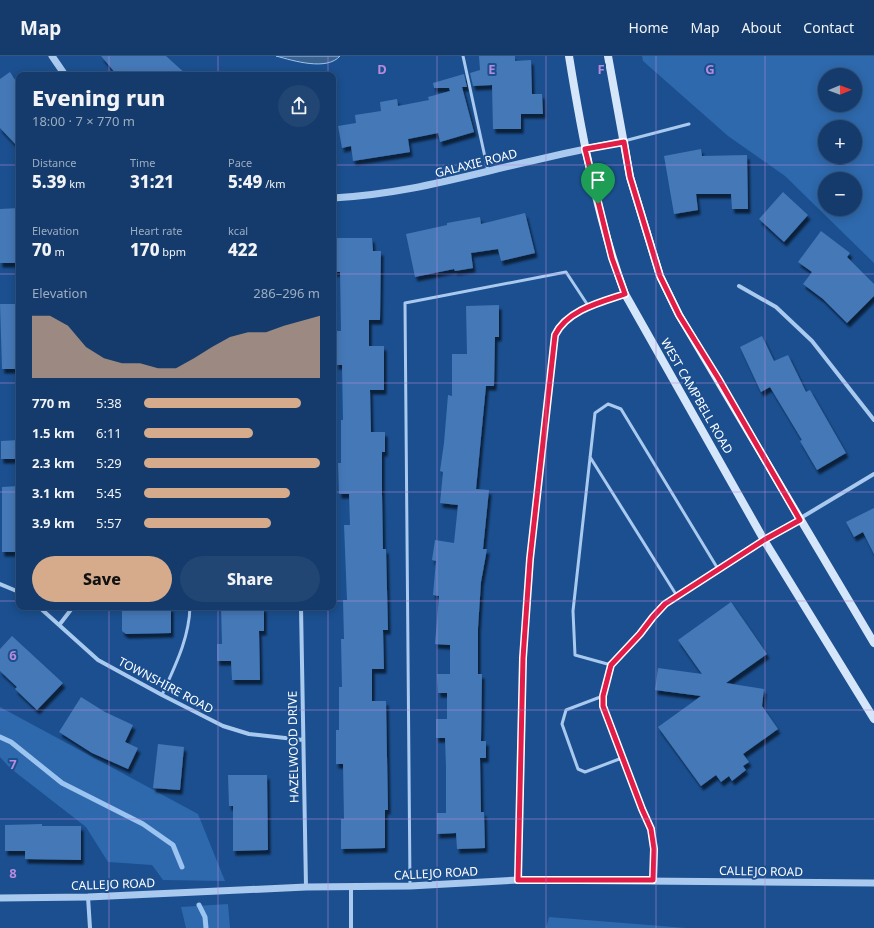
<!DOCTYPE html>
<html lang="en">
<head>
<meta charset="utf-8">
<style>
	:root { --surface:#143b6b; --page:#214673; --text:#f1f3f6; --muted:#9dadc1; --line:#33557e; --accent:#d6ab8b }
	body { margin:0; font-family:"Noto Sans",sans-serif; background:var(--page); color:var(--text); height:100vh; display:flex; flex-direction:column; font-size:15px; white-space:nowrap }
	* { box-sizing:border-box; margin:0 }
	p { font-size:13px; color:var(--muted) }
	.icon { flex:none; width:22px; height:22px; fill:none; stroke:currentColor; stroke-width:2; stroke-linecap:round; stroke-linejoin:round }
	.map { position:relative; flex:1; overflow:hidden }
	.panel { position:absolute; left:16px; top:16px; width:320px; height:538px; display:flex; flex-direction:column; background:var(--surface); border-radius:8px; box-shadow:0 2px 10px #0003,0 0 0 1px var(--line) }
	.panel>* { flex:none }
	.needle { width:26px; rotate:89deg }
	.fabs { position:absolute; left:818px; top:12px; display:grid; gap:8px }
	.fabs a { display:grid; place-items:center; width:44px; height:44px; border-radius:50%; background:var(--surface); box-shadow:0 2px 10px #0003,0 0 0 1px var(--line); font-size:20px }
	.pin { position:absolute; display:grid; place-items:center; width:34px; height:34px; color:#fff; margin:-41px -17px; border-radius:50% 50% 50% 0; rotate:-45deg; box-shadow:0 0 4px #0007 }
	.pin .icon { rotate:45deg }
	.round { display:grid; place-items:center; flex:none; width:42px; height:42px; border-radius:21px; background:var(--page) }
	.summary { display:flex; align-items:center; justify-content:space-between; height:68px; padding:0 16px }
	h1 { font-size:22px; font-weight:800; line-height:30px }
	.figures { display:grid; grid-template-columns:repeat(3,1fr); gap:6px; height:68px; padding:4px 16px }
	.figures div { display:grid; align-content:center }
	.figures b { font-size:17px; font-weight:800 }
	.figures small { font-size:11px; font-weight:400 }
	.figures p { font-size:11px }
	.chart { height:112px; padding:8px 16px }
	.chart p { display:flex; justify-content:space-between }
	.chart svg { width:100%; height:72px; margin-top:4px; fill:var(--accent); opacity:.7 }
	.button { display:flex; gap:8px; margin-top:auto; padding:8px 16px }
	.button a { flex:1; height:46px; border-radius:24px; background:var(--accent); color:#111; font-size:16px; font-weight:800; line-height:46px; text-align:center }
	.button a+a { background:var(--page); color:var(--text) }
	ul { padding:0 16px; list-style:none; font-size:13px }
	li { display:grid; grid-template-columns:64px 48px 1fr; align-items:center; height:30px }
	li i { height:10px; border-radius:5px; background:var(--accent) }
	header { display:flex; align-items:center; gap:24px; box-sizing:border-box; height:56px; padding:0 20px; background:var(--surface); border-bottom:1px solid var(--line) }
	header strong { font-size:19px }
	nav { display:flex; gap:22px; margin-inline-start:auto; font-size:14px }
	.map>svg:first-child { display:block }
	.green { fill:#2e69ad; fill-rule:evenodd }
	.water { fill:#3c6290; stroke:#9cc4f0 }
	.lines { fill:none; stroke-linecap:round; stroke-linejoin:round }
	.stream { stroke:#9cc4f0; stroke-width:5 }
	.building { fill:#4478b7; filter:url(#shadow) }
	.service { stroke:#a9c9ee; stroke-width:3 }
	.minor { stroke:#a9c9ee; stroke-width:4 }
	.tertiary { stroke:#a9c9ee; stroke-width:7 }
	.secondary { stroke:#d6e6fa; stroke-width:8 }
	.route-casing { stroke:#fff; stroke-width:8 }
	.route { stroke:#e11d48; stroke-width:5 }
	.grid { fill:none; stroke:#b68bdc; stroke-width:1; stroke-opacity:0.55 }
	.labels { text-anchor:middle; dominant-baseline:central; stroke-width:4; stroke-linejoin:round; paint-order:stroke }
	.street-label { font-size:12px; fill:#fff; stroke:#1b4f8f }
	.grid-label { font-size:13px; text-anchor:middle; font-weight:bold; fill:#b68bdc; stroke:#1b4f8f; stroke-width:4; stroke-linejoin:round; paint-order:stroke }
</style>
</head>
<body>
<header>
<strong>Map</strong>
<nav><a>Home</a><a>Map</a><a>About</a><a>Contact</a></nav>
</header>
<div class="map">
<svg width="874" height="872" viewBox="0 0 874 872">
	<defs>
		<filter id="shadow"><feDropShadow dx="2.5" dy="4.5" stdDeviation="1" flood-color="#0009"/></filter>
	</defs>
	<rect width="100%" height="100%" fill="#1b4f8f"/>
	<path class="green" d="M 642,0 L 874,0 L 874,207 L 785,120 L 728,80 L 643,5 ZM 825,19 L 855,19 L 855,49 L 825,49 ZM 825,71 L 855,71 L 855,101 L 825,101 ZM 825,123 L 855,123 L 855,153 L 825,153 Z
		M 0,651 L 198,758 L 225,825 L 163,824 L 152,809 L 108,806 L 86,771 L 10,712 L 0,701 Z
		M 228,848 L 230,872 L 186,872 L 181,851 Z
		M 549,861 L 686,872 L 546,872 Z"/>
	<path class="water" d="M 276,0 L 340,0 C 327,15 294,5 276,0 Z"/>
	<g class="lines">
		<path class="stream" d="M 0,681 L 11,686 L 62,727 L 143,768 L 173,789 L 182,811
			M 199,849 L 205,861 L 206,872"/>
	</g>
	<path class="building" d="M 101,0 L 166,0 L 187,19 L 117,19 Z
		M 479,0 L 515,0 L 515,5 L 531,4 L 532,38 L 542,38 L 543,58 L 521,58 L 521,73 L 493,73 L 492,29 L 473,30 L 470,17 L 480,14 Z
		M 10,16 L 19,30 L 19,92 L 0,72 L 0,23 Z
		M 464,18 L 467,31 L 462,31 L 474,76 L 440,86 L 438,77 L 408,83 L 410,96 L 353,105 L 351,90 L 342,92 L 338,70 L 356,67 L 355,59 L 381,55 L 380,46 L 397,43 L 398,50 L 429,44 L 428,41 L 450,35 L 449,32 L 434,32 L 433,27 Z
		M 701,93 L 702,100 L 747,99 L 748,153 L 732,153 L 731,138 L 696,138 L 698,154 L 674,158 L 664,100 Z
		M 783,136 L 808,159 L 784,186 L 759,163 Z
		M 19,152 L 19,207 L 0,207 L 0,153 Z
		M 525,157 L 535,197 L 501,205 L 498,193 L 471,197 L 473,212 L 455,215 L 454,213 L 415,221 L 406,178 L 447,169 L 447,167 L 480,161 L 481,168 Z
		M 821,175 L 850,197 L 847,201 L 874,228 L 874,240 L 847,267 L 823,243 L 803,228 L 812,216 L 798,206 Z
		M 333,182 L 372,182 L 373,195 L 381,195 L 380,264 L 369,264 L 369,290 L 384,290 L 384,334 L 370,334 L 371,376 L 385,376 L 385,396 L 382,396 L 382,438 L 383,493 L 386,493 L 388,574 L 383,574 L 384,613 L 372,613 L 372,645 L 386,645 L 388,754 L 385,754 L 385,792 L 341,793 L 341,763 L 344,763 L 343,708 L 336,708 L 336,674 L 339,674 L 339,631 L 342,631 L 341,583 L 344,583 L 343,544 L 347,544 L 344,469 L 350,469 L 349,438 L 339,438 L 338,407 L 341,407 L 341,364 L 343,364 L 342,309 L 336,309 L 336,275 L 341,275 L 340,216 L 333,216 Z
		M 0,248 L 19,248 L 19,313 L 2,313 Z
		M 499,249 L 499,281 L 495,281 L 494,330 L 486,330 L 476,433 L 489,434 L 483,493 L 487,493 L 481,526 L 478,572 L 478,618 L 482,618 L 481,685 L 486,685 L 486,702 L 480,702 L 481,756 L 484,756 L 485,792 L 457,793 L 456,777 L 437,778 L 437,757 L 446,757 L 446,711 L 445,682 L 436,682 L 436,663 L 447,663 L 447,637 L 438,637 L 437,618 L 450,618 L 450,589 L 435,588 L 439,540 L 433,539 L 436,505 L 432,504 L 435,484 L 454,487 L 458,449 L 440,447 L 443,416 L 440,415 L 444,387 L 448,339 L 452,340 L 452,298 L 467,298 L 466,250 Z
		M 762,280 L 774,305 L 788,299 L 806,336 L 810,334 L 846,397 L 817,414 L 800,385 L 802,384 L 770,331 L 761,336 L 740,291 Z
		M 19,384 L 19,403 L 1,403 L 1,385 Z
		M 19,430 L 19,496 L 2,496 L 2,431 Z
		M 874,452 L 874,498 L 863,476 L 854,481 L 846,466 Z
		M 731,546 L 767,598 L 726,627 L 764,633 L 762,650 L 778,673 L 743,698 L 749,706 L 743,710 L 746,714 L 732,725 L 729,720 L 721,726 L 716,719 L 701,730 L 658,671 L 701,640 L 655,634 L 658,612 L 702,618 L 678,584 Z
		M 122,551 L 171,551 L 171,577 L 126,578 L 122,575 Z
		M 221,551 L 264,551 L 264,575 L 259,575 L 260,624 L 232,624 L 231,605 L 217,605 L 217,588 L 222,588 Z
		M 12,580 L 63,627 L 37,654 L 15,633 L 17,631 L 0,615 L 0,593 Z
		M 81,641 L 105,656 L 133,669 L 125,686 L 138,692 L 128,713 L 92,697 L 59,676 Z
		M 158,688 L 184,691 L 180,734 L 153,732 Z
		M 228,719 L 267,719 L 268,794 L 233,795 L 233,750 L 229,750 Z
		M 42,768 L 42,770 L 81,770 L 81,804 L 25,803 L 25,795 L 5,795 L 5,769 Z"/>
	<g class="lines">
		<path class="service" d="M 463,0 L 488,115
			M 624,85 L 689,68
			M 590,401 L 677,540
			M 611,609 L 575,599 L 573,555 L 595,357 L 608,348 L 621,353 L 718,513
			M 162,639 C 175,610 189,583 190,551
			M 603,640 L 566,654 L 562,668 L 578,713 L 585,716 L 622,702
			M 653,824 L 654,793 L 651,773 L 642,753 L 603,650 L 603,640 L 611,609 L 640,578 L 653,561 L 665,548 L 763,485
			M 410,830 L 405,247 L 566,216 L 589,251"/>
		<path class="minor" d="M 739,230 L 776,251 L 812,285 L 874,364
			M 764,484 L 874,418
			M 0,528 L 19,536
			M 39,551 L 98,604 L 162,639 L 223,670 L 249,678 L 303,684
			M 301,551 L 306,831
			M 60,568 L 73,551
			M 518,824 L 523,602 L 530,503 L 555,279 C 567,254 601,246 625,238
			M 351,831 L 351,872
			M 88,841 L 90,872"/>
		<path class="tertiary" d="M 52,0 L 65,19
			M 333,142 C 389,139 435,128 489,115 C 534,104 579,94 624,85
			M 0,842 L 88,841 L 306,831 L 410,830 L 518,824 L 874,827"/>
		<path class="secondary" d="M 569,0 C 582,80 597,161 625,238 L 764,484 L 874,663
			M 608,0 L 630,121 L 660,220 L 679,259 L 874,587"/>
	</g>
	<g class="lines">
		<g class="route-casing">
			<path id="route" d="M 624,86 L 630,121 L 660,220 L 679,259 L 718,322 L 800,464 L 764,484 L 665,548 L 653,561 L 640,578 L 611,609 L 603,640 L 603,650 L 642,753 L 651,773 L 654,793 L 653,824 L 518,824 L 523,602 L 530,503 L 555,279 C 567,254 601,246 625,238 L 612,202 L 585,93 Z"/>
		</g>
		<use href="#route" class="route"/>
	</g>
	<path class="grid" d="M 109,0 L 109,19M 218,0 L 218,19M 328,0 L 328,19M 437,0 L 437,872M 546,0 L 546,872M 656,0 L 656,872M 765,0 L 765,872M 0,109 L 19,109M 333,109 L 874,109M 0,218 L 19,218M 333,218 L 874,218M 0,327 L 19,327M 333,327 L 874,327M 0,436 L 19,436M 333,436 L 874,436M 0,545 L 19,545M 333,545 L 874,545M 109,551 L 109,872M 218,551 L 218,872M 328,551 L 328,872M 0,654 L 874,654M 0,763 L 874,763"/>
	<g class="labels">
		<g class="street-label">
			<text transform="translate(476 107) rotate(-14)">GALAXIE ROAD</text>
			<text transform="translate(697 340) rotate(60)">WEST CAMPBELL ROAD</text>
			<text transform="translate(166 629) rotate(28)">TOWNSHIRE ROAD</text>
			<text transform="translate(293 691) rotate(-91)">HAZELWOOD DRIVE</text>
			<text transform="translate(761 815) rotate(1)">CALLEJO ROAD</text>
			<text transform="translate(436 817) rotate(-3)">CALLEJO ROAD</text>
			<text transform="translate(113 828) rotate(-2)">CALLEJO ROAD</text>
		</g>
	</g>
	<g class="grid-label">
		<text x="382" y="18">D</text>
		<text x="492" y="18">E</text>
		<text x="601" y="18">F</text>
		<text x="710" y="18">G</text>
		<text x="13" y="604">6</text>
		<text x="13" y="713">7</text>
		<text x="13" y="822">8</text>
	</g>
</svg>
<div class="fabs">
<a><svg class="needle" viewBox="-14 -14 28 28"><path d="M0-13l5 13h-10z" fill="#e53935"/><path d="M0 13l5-13h-10z" fill="#9dadc1"/></svg></a>
<a>+</a>
<a>−</a>
</div>
<div class="pin" style="left:598px;top:148px;background:#1e9e55"><svg class="icon" aria-label="arrive" viewBox="0 0 24 24"><path d="M6 21V4h12l-3 4 3 4H6"/></svg></div>
<section class="panel">
<div class="summary"><div><h1>Evening run</h1><p>18:00 · 7 × 770 m</p></div><a class="round"><svg class="icon" aria-label="share" viewBox="0 0 24 24"><path d="M12 15V3M7 8l5-5 5 5M5 13v7h14v-7"/></svg></a></div>
<div class="figures">
<div><p>Distance</p><b>5.39<small> km</small></b></div>
<div><p>Time</p><b>31:21</b></div>
<div><p>Pace</p><b>5:49<small> /km</small></b></div>
</div>
<div class="figures">
<div><p>Elevation</p><b>70<small> m</small></b></div>
<div><p>Heart rate</p><b>170<small> bpm</small></b></div>
<div><p>kcal</p><b>422</b></div>
</div>
<div class="chart"><p><span>Elevation</span>286–296 m</p>
<svg viewBox="0 0 160 44" preserveAspectRatio="none"><path d="M0 44V6L10 6L20 12L30 25L40 32L50 35L60 35L70 38L80 38L90 32L100 25L110 19L120 16L130 16L140 12L150 9L160 6V44z"/></svg>
</div>
<ul>
<li><b>770 m</b>5:38<i style="width:89%"></i></li>
<li><b>1.5 km</b>6:11<i style="width:62%"></i></li>
<li><b>2.3 km</b>5:29<i style="width:100%"></i></li>
<li><b>3.1 km</b>5:45<i style="width:83%"></i></li>
<li><b>3.9 km</b>5:57<i style="width:72%"></i></li>
</ul>
<div class="button"><a>Save</a><a>Share</a></div>
</section>
</div>
</body>
</html>
